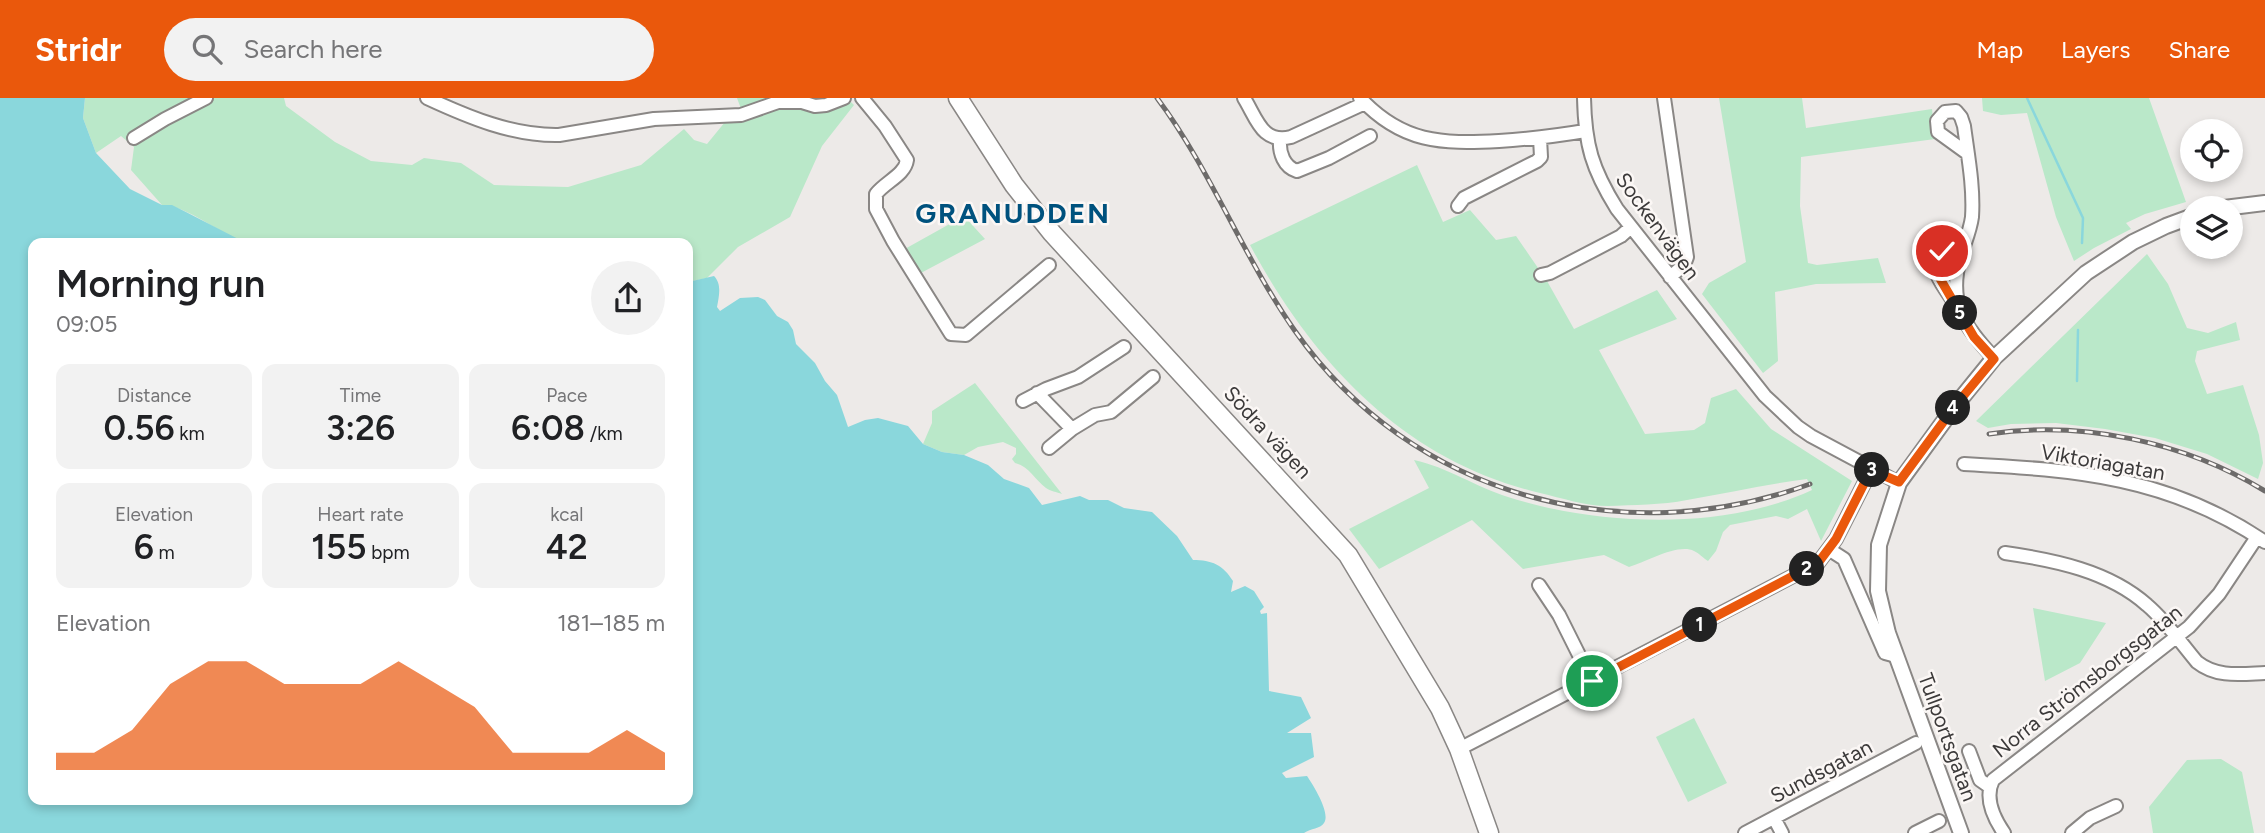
<!DOCTYPE html>
<html lang="en">
<head>
<meta charset="utf-8">
<style>
	:root { --surface:#fff; --page:#f2f2f2; --text:#202124; --muted:#757577; --accent:#ea580c }
	body { margin:0; font-family:Figtree,sans-serif; background:var(--page); color:var(--text); height:100vh; display:flex; flex-direction:column; font-size:26px; white-space:nowrap }
	* { box-sizing:border-box; margin:0 }
	p { font-size:23px; color:var(--muted) }
	.icon { flex:none; width:38px; height:38px; fill:none; stroke:currentColor; stroke-width:2; stroke-linecap:round; stroke-linejoin:round }
	.map { position:relative; flex:1; overflow:hidden }
	.sheet { position:absolute; left:28px; top:140px; width:665px; height:567px; display:flex; flex-direction:column; background:var(--surface); border-radius:14px; box-shadow:0 4px 10px #0003 }
	.sheet>* { flex:none }
	.controls { position:absolute; left:2180px; top:21px; display:grid; gap:14px }
	.controls a { display:grid; place-items:center; width:63px; height:63px; border-radius:50%; background:var(--surface); box-shadow:0 4px 10px #0003; font-size:35px }
	.pin { position:absolute; display:grid; place-items:center; width:60px; height:60px; color:#fff; margin:-30px; border:4px solid #fff; border-radius:50%; box-shadow:0 2px 7px #0007 }
	.km { position:absolute; width:35px; height:35px; margin:-18px; border-radius:50%; background:#222; color:#fff; font-size:19px; line-height:35px; text-align:center }
	.round { display:grid; place-items:center; flex:none; width:74px; height:74px; border-radius:37px; background:var(--page) }
	.head { display:flex; align-items:center; justify-content:space-between; height:119px; padding:0 28px }
	h1 { font-size:38px; font-weight:600; line-height:52px }
	.metrics { display:grid; grid-template-columns:repeat(3,1fr); gap:10px; height:119px; padding:7px 28px }
	.metrics div { display:grid; align-content:center; border-radius:14px; background:var(--page); text-align:center }
	.metrics b { font-size:35px; font-weight:600 }
	.metrics small { font-size:19px; font-weight:400 }
	.metrics p { font-size:19px }
	.chart { height:196px; padding:14px 28px }
	.chart p { display:flex; justify-content:space-between }
	.chart svg { width:100%; height:126px; margin-top:7px; fill:var(--accent); opacity:.7 }
	header { display:flex; align-items:center; gap:42px; box-sizing:border-box; height:98px; padding:0 35px; background:var(--accent); color:#fff }
	header strong { font-size:33px }
	nav { display:flex; gap:38px; margin-inline-start:auto; font-size:24px }
	.search { width:490px; height:63px; background:var(--page); display:flex; align-items:center; gap:18px; box-sizing:border-box; padding:0 24px; border-radius:38px; color:var(--muted); font-size:26px }
	.map>svg:first-child { display:block }
	.green { fill:#bae8c9 }
	.water { fill:#8ad7dc }
	.lines { fill:none; stroke-linecap:round; stroke-linejoin:round }
	.stream { stroke:#8ad7dc; stroke-width:2.5 }
	.minor-casing { stroke:#8a8785; stroke-width:16 }
	.major-casing { stroke:#8a8785; stroke-width:18 }
	.highway-casing { stroke:#8a8785; stroke-width:21 }
	.minor { stroke:#fff; stroke-width:12 }
	.major { stroke:#fff; stroke-width:14 }
	.highway { stroke:#fff; stroke-width:18 }
	.rail-casing { stroke:#6d6b6a; stroke-width:5 }
	.rail { stroke:#fbf7f5; stroke-width:2.5; stroke-dasharray:8; stroke-linecap:butt }
	.route-casing { stroke:#fff; stroke-width:14 }
	.route { stroke:#ea580c; stroke-width:9 }
	.labels { text-anchor:middle; dominant-baseline:central; stroke-width:5; stroke-linejoin:round; paint-order:stroke }
	.street-label { font-size:21px; fill:#3c3a3a; stroke:#fbf7f5 }
	.district-label { font-size:28px; font-weight:bold; letter-spacing:2px; fill:#00527e; stroke:#fbf7f5 }
</style>
</head>
<body>
<header>
<strong>Stridr</strong>
<div class="search"><svg class="icon" aria-label="search" viewBox="0 0 24 24"><circle cx="10" cy="10" r="6"/><path d="M15 15l6 6"/></svg>Search here</div>
<nav><a>Map</a><a>Layers</a><a>Share</a></nav>
</header>
<div class="map">
<svg width="2265" height="735" viewBox="0 0 2265 735">
	<rect width="100%" height="100%" fill="#edeae8"/>
	<path class="green" d="M 85,0 L 284,0 L 286,8 L 335,44 L 371,63 L 412,67 L 424,60 L 461,65 L 494,87 L 568,89 L 641,67 L 684,31 L 694,42 L 707,46 L 725,24 L 743,23 L 744,19 L 737,0 L 847,0 L 854,7 L 822,48 L 790,119 L 738,149 L 707,180 L 688,184 L 688,145 L 246,145 C 220,136 188,108 162,107 L 131,72 L 134,49 L 121,38 L 96,55 L 83,20 Z
		M 1719,0 L 1802,0 L 1806,30 L 1932,11 L 1935,41 L 1801,59 L 1800,108 L 1808,165 L 1817,167 L 1878,160 L 1886,185 L 1816,186 L 1775,194 L 1778,263 L 1763,275 L 1702,196 L 1709,185 L 1746,164 Z
		M 1982,0 L 2149,0 L 2186,104 L 2145,116 L 2126,125 L 2131,131 L 2094,150 L 2074,163 L 2056,119 L 2027,15 L 2001,17 L 1983,13 Z
		M 1417,67 L 1443,124 L 1470,112 L 1496,142 L 1516,138 L 1547,183 L 1574,231 L 1657,192 L 1677,221 L 1599,252 L 1645,336 L 1694,332 L 1705,325 L 1711,300 L 1736,291 L 1771,331 L 1852,383 L 1821,443 L 1807,411 L 1788,421 L 1776,418 L 1730,427 L 1723,434 L 1716,453 L 1708,463 C 1703,460 1699,455 1694,453 C 1678,445 1646,464 1629,469 L 1604,457 L 1523,471 L 1472,422 L 1379,471 L 1349,431 L 1429,390 L 1414,362 C 1447,369 1476,389 1508,399 C 1599,428 1724,433 1812,392 L 1807,381 C 1767,386 1727,395 1687,402 C 1662,407 1633,407 1608,408 C 1585,408 1562,400 1540,395 C 1405,363 1314,266 1250,147 Z
		M 964,118 L 985,141 L 919,176 L 903,152 Z
		M 2147,156 L 2168,186 L 2187,230 L 2208,235 L 2236,224 L 2240,242 L 2197,253 L 2195,263 L 2207,296 L 2243,287 L 2259,337 L 2263,365 L 2258,381 L 2207,356 L 2155,340 L 2105,331 L 2056,325 L 2011,326 L 1988,330 L 1976,323 Z
		M 975,285 L 1062,396 C 1057,394 1050,393 1046,390 C 1035,382 1029,368 1015,365 L 1012,361 L 1016,356 L 1016,350 L 1003,344 L 978,349 L 964,357 L 942,354 L 923,346 L 932,325 L 932,313 Z
		M 2033,510 L 2106,525 L 2080,565 L 2045,583 Z
		M 1694,620 L 1727,685 L 1688,704 L 1656,639 Z
		M 2221,661 L 2242,674 L 2254,735 L 2153,735 L 2149,709 L 2187,662 Z"/>
	<path class="water" d="M 0,0 L 85,0 L 83,20 L 96,55 L 130,91 L 162,107 L 172,107 L 186,114 L 246,145 L 33,145 L 33,702 L 688,702 L 688,184 L 714,178 C 722,186 719,198 717,209 L 720,213 L 740,200 L 758,199 L 765,202 L 777,218 L 788,224 L 793,232 L 796,246 L 815,265 L 825,283 L 837,297 L 848,329 L 865,322 L 878,320 L 908,328 L 923,346 L 942,354 L 964,357 L 988,367 L 1004,381 L 1029,390 L 1042,407 L 1080,398 L 1089,402 L 1108,402 L 1124,410 L 1152,414 L 1177,438 L 1193,462 C 1212,462 1223,467 1233,483 L 1231,494 L 1245,488 L 1254,493 L 1264,509 L 1260,513 L 1261,516 L 1267,515 L 1269,593 L 1301,599 L 1311,620 L 1287,635 L 1311,635 L 1314,659 L 1282,675 L 1286,680 L 1307,678 C 1313,687 1331,715 1324,725 C 1320,731 1311,730 1304,735 L 0,735 Z"/>
	<g class="lines">
		<path class="stream" d="M 2027,0 L 2083,120 L 2082,145
			M 2077,283 L 2078,232"/>
		<g class="minor-casing">
			<path id="minor" d="M 427,0 C 468,19 513,38 559,37 L 654,21 L 741,17 L 778,4 L 802,4 L 815,8 L 826,7 L 844,0
				M 862,0 L 885,28 L 907,62 C 905,77 885,84 876,96 L 876,111 L 893,143 L 951,236 L 966,237 L 1049,167
				M 1244,0 C 1257,21 1262,46 1291,39 L 1365,5
				M 1360,0 C 1402,45 1441,46 1499,43 C 1528,41 1556,38 1585,33
				M 1584,0 C 1585,47 1592,71 1617,111 L 1765,298 L 1798,329 L 1811,338 L 1899,385
				M 1664,0 L 1687,159 L 1684,167 L 1670,179
				M 134,40 L 165,21 L 206,0
				M 1280,42 C 1279,55 1284,69 1297,73 L 1329,60 L 1370,38
				M 1967,55 L 1938,34 L 1937,23 L 1945,14 L 1956,13 L 1961,19 L 1964,28 C 1968,58 1974,89 1972,119 C 1970,134 1964,146 1960,160 C 1948,206 1964,228 1994,260
				M 1458,108 L 1464,100 L 1537,63 L 1541,59 L 1540,40
				M 1541,177 L 1550,175 L 1621,138 L 1631,129
				M 1956,207 C 1946,191 1929,174 1937,155 C 1948,151 1955,152 1959,163
				M 1037,295 L 1072,331
				M 1023,303 L 1046,291 L 1078,279 L 1124,249
				M 1049,350 L 1072,331 L 1095,317 L 1111,314 L 1153,279
				M 1964,366 C 2077,372 2169,379 2265,444
				M 1830,452 L 1844,461 L 1885,555 L 1896,558
				M 2005,455 C 2054,462 2109,473 2147,507 C 2166,523 2181,545 2197,564 C 2217,580 2241,576 2265,575
				M 1539,487 L 1559,517 L 1592,583
				M 1459,651 L 1818,465 L 1836,441 L 1871,372
				M 1969,653 L 1980,682 L 1990,689
				M 1774,720 L 1782,735
				M 1745,735 L 1916,645
				M 1915,735 L 1939,723
				M 2004,735 C 1993,719 1984,700 1993,682 L 2189,529 L 2219,496 L 2257,439
				M 2072,735 L 2090,720 L 2116,708"/>
		</g>
		<g class="major-casing">
			<path id="major" d="M 2224,110 L 2265,105
				M 1961,735 L 1888,535 L 1878,493 L 1879,447 L 1899,385 L 1955,308 L 1994,260 L 2086,175 L 2133,144 L 2166,128 L 2193,118"/>
		</g>
		<g class="highway-casing">
			<path id="highway" d="M 958,0 L 1014,87 L 1052,135 L 1348,457 L 1440,610 L 1459,651 L 1489,735"/>
		</g>
		<use href="#minor" class="minor"/>
		<use href="#major" class="major"/>
		<use href="#highway" class="highway"/>
		<g class="rail-casing">
			<path id="rail" d="M 1157,0 C 1211,72 1243,159 1295,233 C 1411,398 1623,455 1810,386
				M 1989,336 C 2082,322 2185,344 2265,393"/>
		</g>
		<use href="#rail" class="rail"/>
	</g>
	<g class="lines">
		<g class="route-casing">
			<path id="route" d="M 1592,583 L 1818,465 L 1836,441 L 1871,372 L 1899,384 L 1955,308 L 1994,261 L 1974,239 L 1935,172 L 1934,163 L 1937,155 L 1942,153"/>
		</g>
		<use href="#route" class="route"/>
	</g>
	<g class="labels">
		<g class="street-label">
			<text transform="translate(1658 128) rotate(54)">Sockenvägen</text>
			<text transform="translate(1268 334) rotate(47)">Södra vägen</text>
			<text transform="translate(2103 364) rotate(10)">Viktoriagatan</text>
			<text transform="translate(2087 583) rotate(-38)">Norra Strömsborgsgatan</text>
			<text transform="translate(1948 639) rotate(70)">Tullportsgatan</text>
			<text transform="translate(1821 673) rotate(-28)">Sundsgatan</text>
		</g>
		<g class="district-label">
			<text x="1013" y="115">GRANUDDEN</text>
		</g>
	</g>
</svg>
<div class="controls">
<a><svg class="icon" aria-label="locate" viewBox="0 0 24 24"><circle cx="12" cy="12" r="6"/><path d="M12 2v4M12 18v4M2 12h4M18 12h4"/></svg></a>
<a><svg class="icon" aria-label="layers" viewBox="0 0 24 24"><path d="M12 4l9 5-9 5-9-5zM3 14l9 5 9-5"/></svg></a>
</div>
<div class="pin" style="left:1592px;top:583px;background:#1e9e55"><svg class="icon" aria-label="arrive" viewBox="0 0 24 24"><path d="M6 21V4h12l-3 4 3 4H6"/></svg></div>
<div class="pin" style="left:1942px;top:153px;background:#d93025"><svg class="icon" aria-label="check" viewBox="0 0 24 24"><path d="M5 12l5 5 9-10"/></svg></div>
<b class="km" style="left:1700px;top:527px">1</b>
<b class="km" style="left:1807px;top:471px">2</b>
<b class="km" style="left:1872px;top:372px">3</b>
<b class="km" style="left:1953px;top:310px">4</b>
<b class="km" style="left:1960px;top:215px">5</b>
<section class="sheet">
<div class="head"><div><h1>Morning run</h1><p>09:05</p></div><a class="round"><svg class="icon" aria-label="share" viewBox="0 0 24 24"><path d="M12 15V3M7 8l5-5 5 5M5 13v7h14v-7"/></svg></a></div>
<div class="metrics">
<div><p>Distance</p><b>0.56<small> km</small></b></div>
<div><p>Time</p><b>3:26</b></div>
<div><p>Pace</p><b>6:08<small> /km</small></b></div>
</div>
<div class="metrics">
<div><p>Elevation</p><b>6<small> m</small></b></div>
<div><p>Heart rate</p><b>155<small> bpm</small></b></div>
<div><p>kcal</p><b>42</b></div>
</div>
<div class="chart"><p><span>Elevation</span>181–185 m</p>
<svg viewBox="0 0 160 44" preserveAspectRatio="none"><path d="M0 44V38L10 38L20 30L30 14L40 6L50 6L60 14L70 14L80 14L90 6L100 14L110 22L120 38L130 38L140 38L150 30L160 38V44z"/></svg>
</div>
</section>
</div>
</body>
</html>
